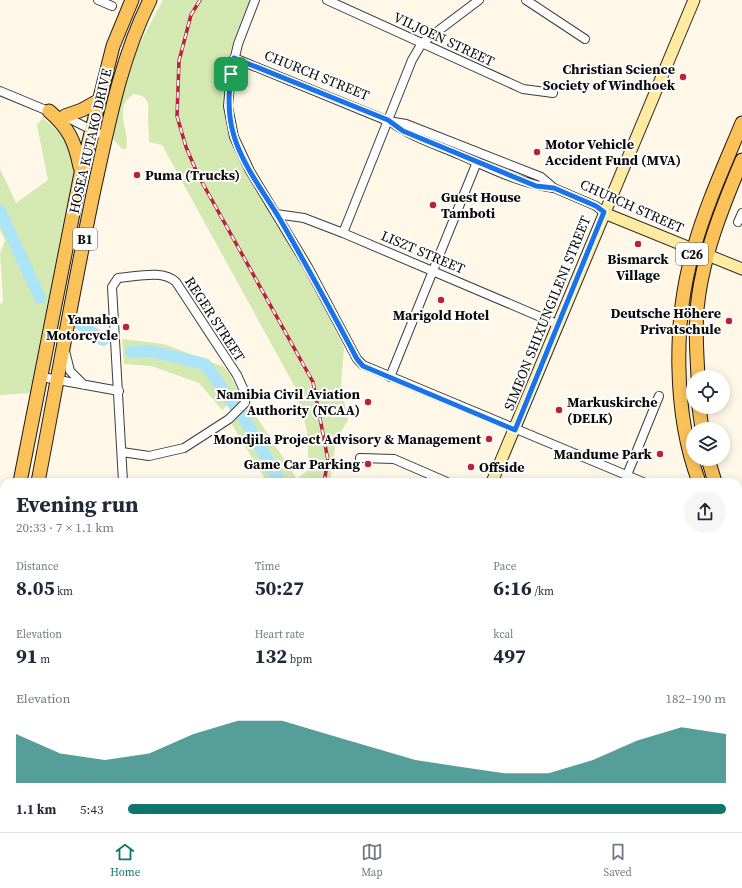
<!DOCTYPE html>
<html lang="en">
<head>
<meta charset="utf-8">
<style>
	:root { --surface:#fff; --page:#f6f6f7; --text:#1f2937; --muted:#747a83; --line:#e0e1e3; --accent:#0f766e }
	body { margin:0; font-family:"Source Serif 4",serif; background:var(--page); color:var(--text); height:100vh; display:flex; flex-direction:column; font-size:15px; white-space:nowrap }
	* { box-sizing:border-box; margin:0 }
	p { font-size:13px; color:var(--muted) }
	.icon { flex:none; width:22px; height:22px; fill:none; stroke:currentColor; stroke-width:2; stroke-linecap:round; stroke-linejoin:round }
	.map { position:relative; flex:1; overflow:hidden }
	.side { position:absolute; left:0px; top:478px; width:742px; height:354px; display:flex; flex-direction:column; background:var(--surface); border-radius:12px 12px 0 0; box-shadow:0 2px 10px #0003 }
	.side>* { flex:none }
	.tools { position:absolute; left:686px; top:370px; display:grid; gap:8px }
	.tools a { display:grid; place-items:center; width:44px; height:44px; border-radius:50%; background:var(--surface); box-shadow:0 2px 10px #0003; font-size:20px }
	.pin { position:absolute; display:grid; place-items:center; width:34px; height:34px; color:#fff; margin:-17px; border-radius:8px; box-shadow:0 2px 6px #0006 }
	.round { display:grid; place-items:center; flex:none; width:42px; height:42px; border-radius:21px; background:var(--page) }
	.summary { display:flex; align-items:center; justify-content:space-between; height:68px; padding:0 16px }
	h1 { font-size:22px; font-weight:700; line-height:30px }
	.figures { display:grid; grid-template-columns:repeat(3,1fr); gap:6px; height:68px; padding:4px 16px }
	.figures div { display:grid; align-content:center }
	.figures b { font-size:20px; font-weight:700 }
	.figures small { font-size:11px; font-weight:400 }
	.figures p { font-size:11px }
	.chart { height:112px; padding:8px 16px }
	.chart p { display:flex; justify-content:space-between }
	.chart svg { width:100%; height:72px; margin-top:4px; fill:var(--accent); opacity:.7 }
	ul { padding:0 16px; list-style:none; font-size:13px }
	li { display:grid; grid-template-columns:64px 48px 1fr; align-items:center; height:30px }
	li i { height:10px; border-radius:5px; background:var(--accent) }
	.tab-bar { display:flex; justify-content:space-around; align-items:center; height:56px; border-top:1px solid var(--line); background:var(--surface); font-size:11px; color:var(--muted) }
	.tab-bar a { display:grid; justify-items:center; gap:2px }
	.tab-bar .on { color:var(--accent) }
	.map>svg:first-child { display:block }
	.industrial { fill:#e7ddea }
	.green { fill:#d4e9b1 }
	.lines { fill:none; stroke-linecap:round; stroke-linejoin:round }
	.river { stroke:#abe3f7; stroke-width:12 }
	.street-casing { stroke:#3d3d3d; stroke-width:10 }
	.secondary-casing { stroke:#2c2c2c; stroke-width:13 }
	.primary-casing { stroke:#1b1b1b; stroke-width:15 }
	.street { stroke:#fff; stroke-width:8 }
	.secondary { stroke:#ffeaa2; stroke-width:11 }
	.primary { stroke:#fbc25a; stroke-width:13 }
	.rail-casing { stroke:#bb213a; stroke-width:3.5 }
	.rail { stroke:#fff; stroke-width:2; stroke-dasharray:6; stroke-linecap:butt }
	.route-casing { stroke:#fff; stroke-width:8 }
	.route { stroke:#1a73e8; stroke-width:5 }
	.poi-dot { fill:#bb213a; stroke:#fff; stroke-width:1.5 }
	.labels { text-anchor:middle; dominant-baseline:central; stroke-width:4; stroke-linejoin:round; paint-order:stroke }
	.shield { fill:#fff; stroke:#545454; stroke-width:1 }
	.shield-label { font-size:13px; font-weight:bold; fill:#0a0a0a }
	.street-label { font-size:14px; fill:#0a0a0a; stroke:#fff }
	.poi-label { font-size:14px; font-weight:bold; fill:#0a0a0a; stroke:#fff; text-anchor:end }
</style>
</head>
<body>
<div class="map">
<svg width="742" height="832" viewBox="0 0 742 832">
	<rect width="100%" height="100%" fill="#fff7e7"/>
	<path class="industrial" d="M 127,828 L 724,828 L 730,832 L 123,832 Z"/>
	<path class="green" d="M 163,0 L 250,0 L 232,45 L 227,67 L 224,91 L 226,120 L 239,160 L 312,284 L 344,347 L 341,385 L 348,420 L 336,441 L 330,482 L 267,482 L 231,423 L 241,416 L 249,405 L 297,479 L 309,469 L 307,431 L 295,387 L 162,145 L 149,142 C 149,134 148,125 148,117 C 149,104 150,96 134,94 C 111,108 131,129 126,149 L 122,149 L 114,140 L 112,132 L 132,58 Z
		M 43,118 C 66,137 68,142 74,171 L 30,393 L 0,395 L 0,305 L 3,301 L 0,253 L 5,240 L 0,230 L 0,169 L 16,203 L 48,180 L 37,125 Z
		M 122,339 L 164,344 L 224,367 L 230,375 L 240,394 L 222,410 L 199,383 L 151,366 L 124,364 Z
		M 4,719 L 4,797 L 0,786 L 0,722 Z
		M 0,802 L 4,809 L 4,828 L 25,828 L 37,832 L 0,832 Z
		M 69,828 L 87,828 L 83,832 L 56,832 Z
		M 104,828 L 127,828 L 123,832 L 100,832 Z"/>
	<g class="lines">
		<path class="river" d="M 0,211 L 40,298
			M 77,322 L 103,340
			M 131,352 L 150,351 L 205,364 L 246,422 L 280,482
			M 180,828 L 180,832"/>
		<g class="street-casing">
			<path id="street" d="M 98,0 L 112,6
				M 255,0 L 238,44 L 231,74 L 228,106 L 234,137 L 250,171 L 308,267 L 357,359 L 363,365 L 643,482
				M 327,0 L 523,89 L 553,93
				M 526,0 L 585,39
				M 234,58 L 388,121 L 406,124 L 541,177 L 554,188 L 596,206 L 604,213
				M 0,91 L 53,113
				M 64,116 L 106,137
				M 391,122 C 411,137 437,145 460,155 C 490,168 521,184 553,188
				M 276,214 L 304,218 L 343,233 L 557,324
				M 738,222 L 742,213
				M 343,233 L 412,60 L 422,43 L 479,0
				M 65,351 L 70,371 L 84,385
				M 42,377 L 119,391
				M 390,377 L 477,162
				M 122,452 L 149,456 L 184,448 L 229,419 L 245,403 L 246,395 L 237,375 L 176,282 C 163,269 135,277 118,278 L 112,287 L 123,482
				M 360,458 L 394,459 L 447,482
				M 627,475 L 659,396
				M 738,775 L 742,777
				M 388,828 L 392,832
				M 306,832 L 311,828
				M 481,832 L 482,828"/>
		</g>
		<g class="secondary-casing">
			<path id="secondary" d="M 604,213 L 742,269
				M 492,482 L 694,0
				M 738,643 L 742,643
				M 0,690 L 4,690
				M 0,707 L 4,707"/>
		</g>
		<g class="primary-casing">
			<path id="primary" d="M 49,111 C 69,128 75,142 80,167
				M 65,116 L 82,110 L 98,101
				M 698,377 C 697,355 695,332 697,309 C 702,257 722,208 742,160
				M 699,407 L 702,429
				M 708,459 L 715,482
				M 20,482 L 81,173 L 113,46 L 132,0
				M 38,482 C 57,383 74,284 95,185 C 109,122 121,58 150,0
				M 699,482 C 673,413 673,318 694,248 C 706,205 725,164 742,123
				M 738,541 L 742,550
				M 0,557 L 4,549
				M 738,583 L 742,591
				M 0,589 L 4,565
				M 738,665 L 742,666
				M 0,683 L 4,661
				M 0,797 L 4,805
				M 34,828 L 52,830 L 61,828
				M 92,832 L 95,828"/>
		</g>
		<use href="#street" class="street"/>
		<use href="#secondary" class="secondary"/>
		<use href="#primary" class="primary"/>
		<g class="rail-casing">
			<path id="rail" d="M 200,0 L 191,15 L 179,61 L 177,116 L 186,147 L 198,175 L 313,382 L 328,460 L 324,482
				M 134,832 L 138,828"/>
		</g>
		<use href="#rail" class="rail"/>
	</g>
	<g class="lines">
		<g class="route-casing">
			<path id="route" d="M 234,58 L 388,120 L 403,131 L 536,186 L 554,188 L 596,206 L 604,212 L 515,430 L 363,366 L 357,359 C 332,312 307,266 281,221 C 265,194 243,166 234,136 C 226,110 229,84 234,58 Z"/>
		</g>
		<use href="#route" class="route"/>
	</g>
	<g class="poi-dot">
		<circle cx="683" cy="77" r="4"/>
		<circle cx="537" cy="152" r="4"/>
		<circle cx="137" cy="175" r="4"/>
		<circle cx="433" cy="205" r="4"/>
		<circle cx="638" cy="244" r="4"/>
		<circle cx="441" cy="300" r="4"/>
		<circle cx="729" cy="321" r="4"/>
		<circle cx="126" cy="327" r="4"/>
		<circle cx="368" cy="402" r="4"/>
		<circle cx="559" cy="410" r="4"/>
		<circle cx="489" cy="439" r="4"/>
		<circle cx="660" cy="454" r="4"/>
		<circle cx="368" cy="464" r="4"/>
		<circle cx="471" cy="467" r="4"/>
	</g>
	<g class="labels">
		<g class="shield">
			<rect x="73" y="228" width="24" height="22" rx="3"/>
			<rect x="676" y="243" width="32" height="22" rx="3"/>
		</g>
		<g class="shield-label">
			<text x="85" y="239">B1</text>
			<text x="692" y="254">C26</text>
		</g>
		<g class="street-label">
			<text transform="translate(444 39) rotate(25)">VILJOEN STREET</text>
			<text transform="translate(317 75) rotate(22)">CHURCH STREET</text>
			<text transform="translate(90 141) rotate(-77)">HOSEA KUTAKO DRIVE</text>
			<text transform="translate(632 206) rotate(24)">CHURCH STREET</text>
			<text transform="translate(423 252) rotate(23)">LISZT STREET</text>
			<text transform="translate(547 313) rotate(-68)">SIMEON SHIXUNGILENI STREET</text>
			<text transform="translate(215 319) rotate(57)">REGER STREET</text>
		</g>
		<g class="poi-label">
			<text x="675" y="69">Christian Science<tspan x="675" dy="16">Society of Windhoek</tspan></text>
			<text x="545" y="144" text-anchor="start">Motor Vehicle<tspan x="545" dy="16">Accident Fund (MVA)</tspan></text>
			<text x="145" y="175" text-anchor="start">Puma (Trucks)</text>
			<text x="441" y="197" text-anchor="start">Guest House<tspan x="441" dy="16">Tamboti</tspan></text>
			<text x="638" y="259" text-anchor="middle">Bismarck<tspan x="638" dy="16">Village</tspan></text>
			<text x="721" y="313">Deutsche Höhere<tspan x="721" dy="16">Privatschule</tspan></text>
			<text x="441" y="315" text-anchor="middle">Marigold Hotel</text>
			<text x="118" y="319">Yamaha<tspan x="118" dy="16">Motorcycle</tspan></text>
			<text x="360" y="394">Namibia Civil Aviation<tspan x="360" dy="16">Authority (NCAA)</tspan></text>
			<text x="567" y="402" text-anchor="start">Markuskirche<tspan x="567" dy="16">(DELK)</tspan></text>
			<text x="481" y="439">Mondjila Project Advisory &amp; Management</text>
			<text x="652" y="454">Mandume Park</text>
			<text x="360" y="464">Game Car Parking</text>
			<text x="479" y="467" text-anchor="start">Offside</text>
		</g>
	</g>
</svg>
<div class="tools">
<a><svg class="icon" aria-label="locate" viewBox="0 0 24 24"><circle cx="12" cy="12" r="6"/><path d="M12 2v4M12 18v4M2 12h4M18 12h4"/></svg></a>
<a><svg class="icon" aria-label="layers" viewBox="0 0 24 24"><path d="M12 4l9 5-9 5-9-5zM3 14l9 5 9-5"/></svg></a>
</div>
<div class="pin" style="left:231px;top:74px;background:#1e9e55"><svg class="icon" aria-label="arrive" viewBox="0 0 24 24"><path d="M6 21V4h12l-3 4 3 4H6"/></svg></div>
<section class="side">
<div class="summary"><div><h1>Evening run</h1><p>20:33 · 7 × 1.1 km</p></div><a class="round"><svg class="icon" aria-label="share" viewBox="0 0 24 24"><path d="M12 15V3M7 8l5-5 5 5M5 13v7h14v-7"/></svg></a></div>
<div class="figures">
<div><p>Distance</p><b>8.05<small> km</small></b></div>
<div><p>Time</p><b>50:27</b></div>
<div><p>Pace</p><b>6:16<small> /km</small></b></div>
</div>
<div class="figures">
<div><p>Elevation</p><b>91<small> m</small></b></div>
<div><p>Heart rate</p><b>132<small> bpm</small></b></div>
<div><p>kcal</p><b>497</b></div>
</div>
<div class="chart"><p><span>Elevation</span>182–190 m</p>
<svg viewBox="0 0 160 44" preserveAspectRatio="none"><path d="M0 44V14L10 26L20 30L30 26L40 14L50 6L60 6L70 14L80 22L90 30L100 34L110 38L120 38L130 30L140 18L150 10L160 14V44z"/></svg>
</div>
<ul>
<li><b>1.1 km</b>5:43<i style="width:100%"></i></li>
</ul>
</section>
</div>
<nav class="tab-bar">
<a class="on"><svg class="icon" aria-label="home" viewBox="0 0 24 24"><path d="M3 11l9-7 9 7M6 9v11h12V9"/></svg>Home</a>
<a><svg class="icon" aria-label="map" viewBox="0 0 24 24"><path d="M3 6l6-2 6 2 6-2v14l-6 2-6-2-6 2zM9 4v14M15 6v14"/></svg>Map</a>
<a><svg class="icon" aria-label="saved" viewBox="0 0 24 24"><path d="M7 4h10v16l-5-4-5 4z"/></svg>Saved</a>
</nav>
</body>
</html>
